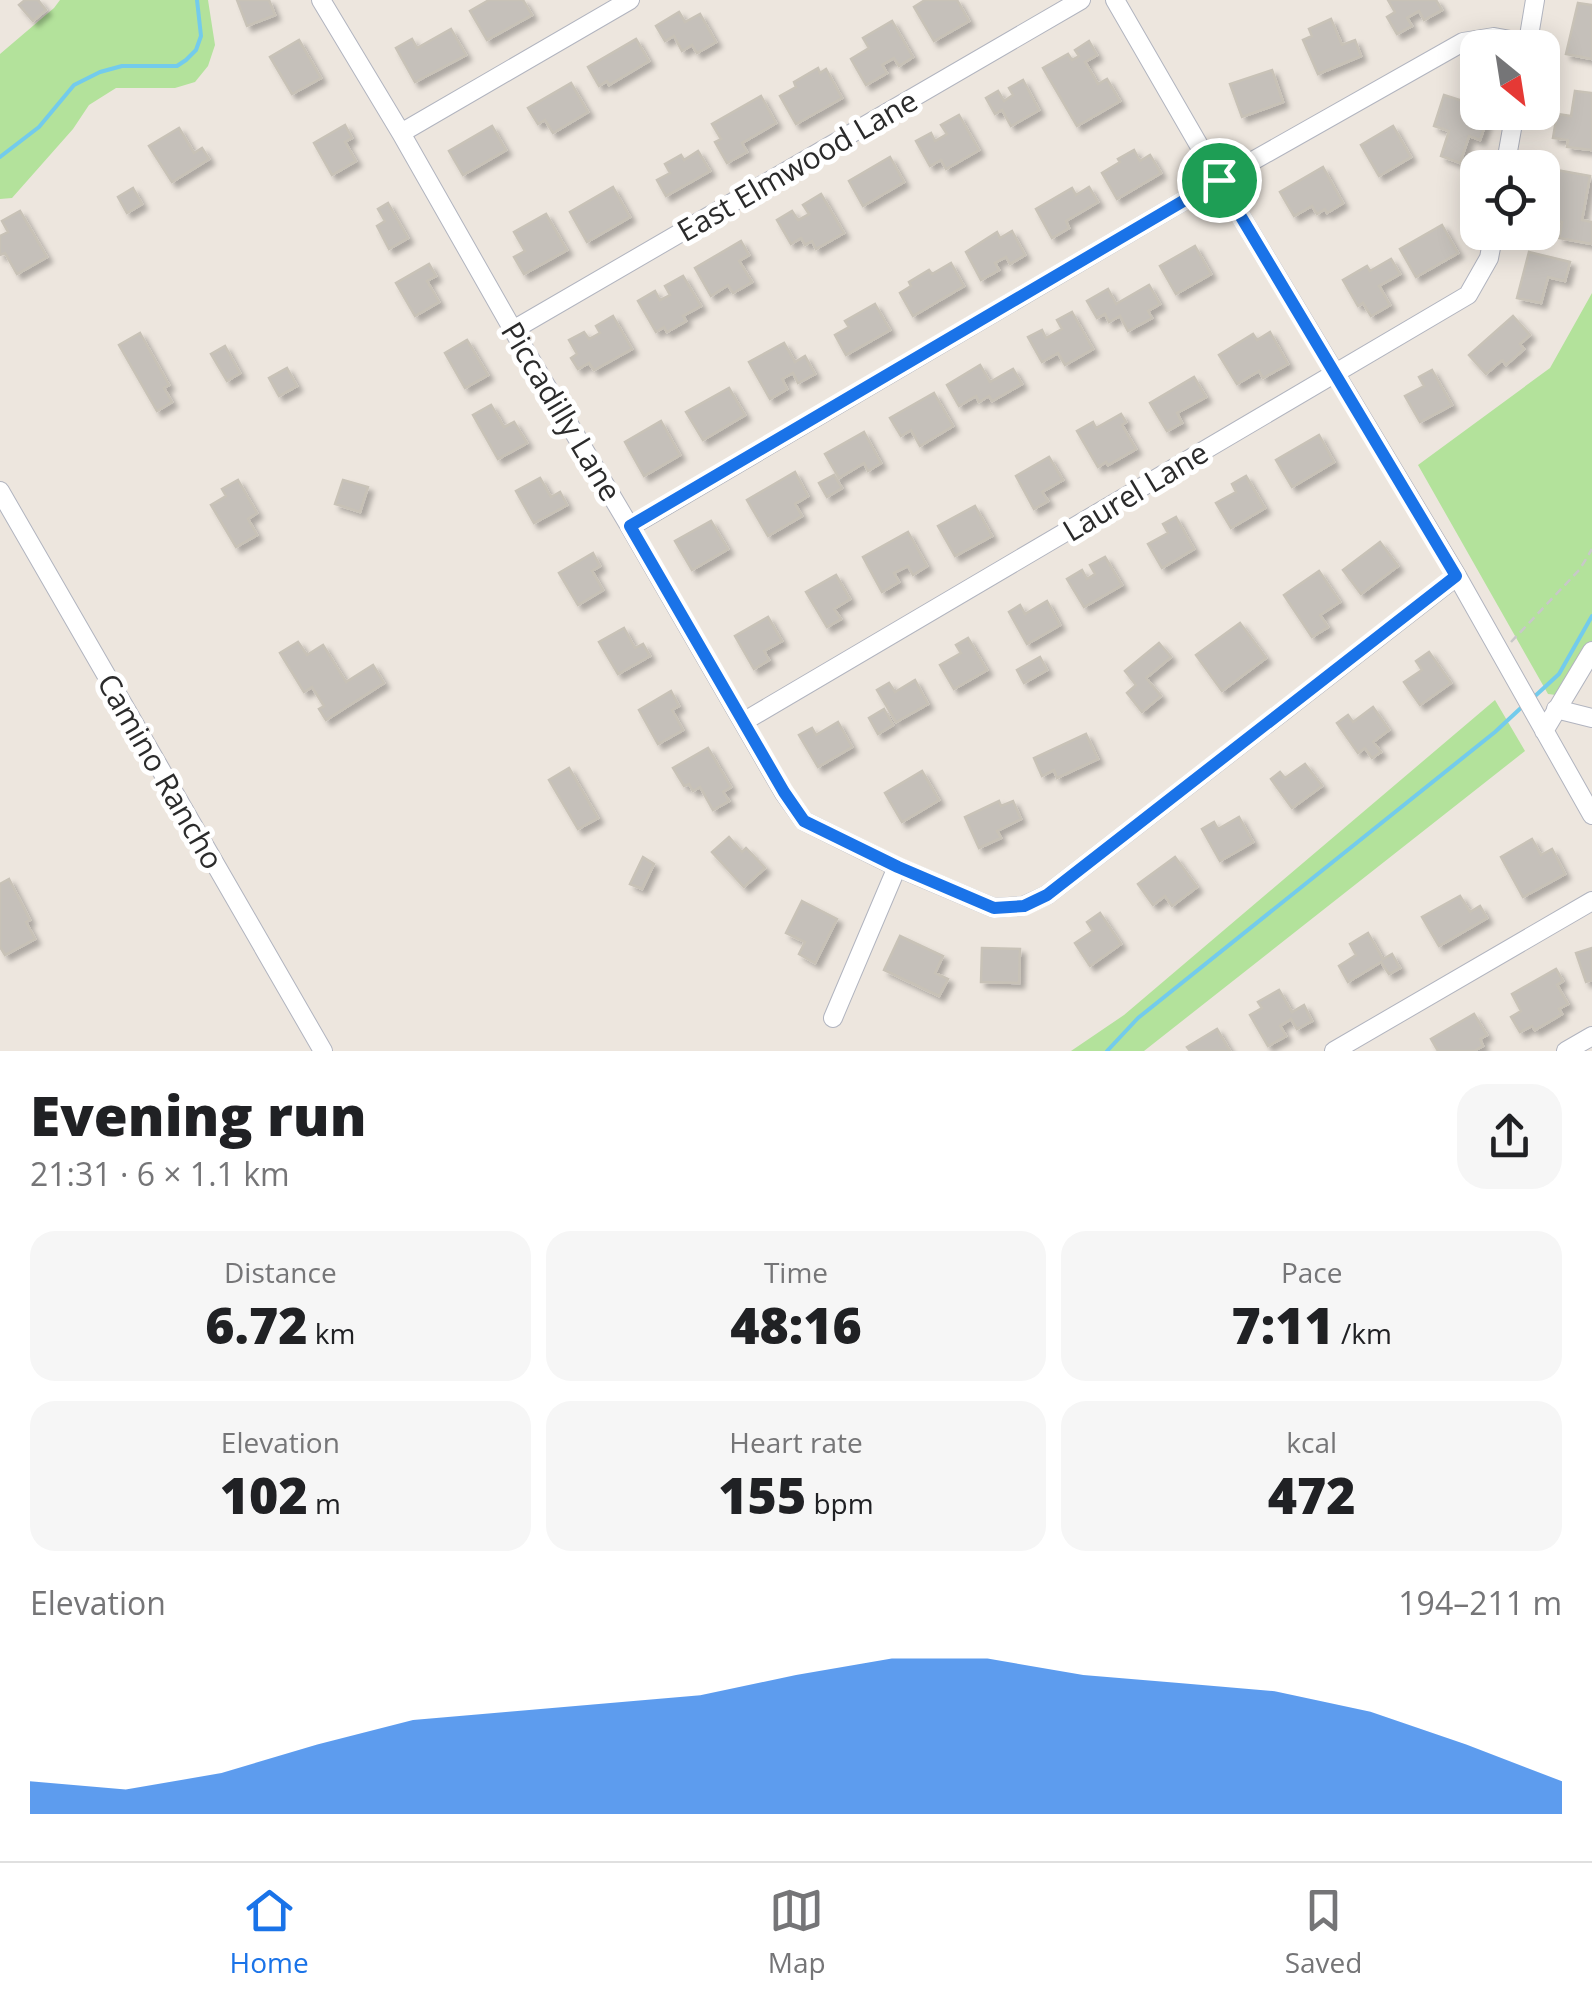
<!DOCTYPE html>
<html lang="en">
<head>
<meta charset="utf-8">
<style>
	:root { --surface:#fff; --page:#f6f6f6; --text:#202124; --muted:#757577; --line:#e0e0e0; --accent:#1a73e8 }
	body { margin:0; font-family:"Open Sans",sans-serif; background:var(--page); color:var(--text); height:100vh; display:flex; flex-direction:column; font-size:38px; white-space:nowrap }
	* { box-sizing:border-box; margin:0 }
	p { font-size:32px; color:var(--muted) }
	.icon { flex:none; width:55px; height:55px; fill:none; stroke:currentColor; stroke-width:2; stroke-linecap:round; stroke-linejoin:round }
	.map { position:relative; height:1051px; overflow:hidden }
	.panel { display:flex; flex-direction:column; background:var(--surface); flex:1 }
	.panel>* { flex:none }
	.needle { width:65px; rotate:150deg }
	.controls { position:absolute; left:1460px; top:30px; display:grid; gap:20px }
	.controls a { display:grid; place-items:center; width:100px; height:100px; border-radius:20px; background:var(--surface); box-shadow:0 5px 25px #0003; font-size:50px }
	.pin { position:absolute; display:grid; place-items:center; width:85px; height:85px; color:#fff; margin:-42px; border:5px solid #fff; border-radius:50%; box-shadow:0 2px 10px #0007 }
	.round { display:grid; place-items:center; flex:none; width:105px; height:105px; border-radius:30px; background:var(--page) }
	.summary { display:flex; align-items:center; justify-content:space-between; height:170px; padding:0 30px }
	h1 { font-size:55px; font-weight:800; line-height:75px }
	.figures { display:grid; grid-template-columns:repeat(3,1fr); gap:15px; height:170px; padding:10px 30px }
	.figures div { display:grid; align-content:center; border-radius:25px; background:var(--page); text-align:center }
	.figures b { font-size:50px; font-weight:800 }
	.figures small { font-size:28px; font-weight:400 }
	.figures p { font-size:28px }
	.chart { height:280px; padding:20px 30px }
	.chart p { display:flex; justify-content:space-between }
	.chart svg { width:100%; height:180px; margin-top:10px; fill:var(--accent); opacity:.7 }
	.tabs { display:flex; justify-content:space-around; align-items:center; height:140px; border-top:2px solid var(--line); background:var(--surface); font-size:28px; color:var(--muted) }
	.tabs a { display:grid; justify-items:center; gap:5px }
	.tabs .current { color:var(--accent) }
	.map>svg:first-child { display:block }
	.green { fill:#b3e29b }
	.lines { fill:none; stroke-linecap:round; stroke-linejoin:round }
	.stream { stroke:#73cbec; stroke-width:4 }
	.building { fill:#c5c0ba; stroke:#c8c2b7; stroke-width:2.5; filter:url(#shadow) }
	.minor-casing { stroke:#b1b4bf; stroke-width:20 }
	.path { stroke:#c8c8c8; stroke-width:2.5; stroke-dasharray:8 5; stroke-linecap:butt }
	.minor { stroke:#fff; stroke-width:18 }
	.route-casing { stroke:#fff; stroke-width:20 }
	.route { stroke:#1a73e8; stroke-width:12 }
	.labels { text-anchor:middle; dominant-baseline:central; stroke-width:10; stroke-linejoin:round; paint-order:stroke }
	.street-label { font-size:30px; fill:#2b2b2b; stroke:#fff }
</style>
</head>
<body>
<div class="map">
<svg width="1592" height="1051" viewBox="0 0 1592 1051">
	<defs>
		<filter id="shadow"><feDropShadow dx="5" dy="5" stdDeviation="2.5" flood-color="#0004"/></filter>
	</defs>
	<rect width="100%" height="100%" fill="#ede6de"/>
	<path class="green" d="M 60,0 L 208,0 L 215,45 L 208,66 L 195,82 L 175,88 L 116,88 L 89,105 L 73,129 L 12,198 L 0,199 L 0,54 L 54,8 Z
		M 1592,293 L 1592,644 L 1556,695 L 1548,694 L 1418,465 L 1550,368 Z
		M 1495,700 L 1525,751 L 1144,1051 L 1071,1051 L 1124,1015 Z"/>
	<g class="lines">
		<path class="stream" d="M 0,157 L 39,127 L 74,85 L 100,72 L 122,66 L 177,66 L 186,60 L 196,50 L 201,36 L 197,0
			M 1534,697 L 1559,674 L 1592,616
			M 1107,1051 L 1138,1018 L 1495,732 L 1523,706"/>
	</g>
	<path class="building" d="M 25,0 L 38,0 L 46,10 L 33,21 L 19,5 Z
		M 237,0 L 269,0 L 275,15 L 247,26 Z
		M 489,0 L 523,0 L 532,15 L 487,40 L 470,11 Z
		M 925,0 L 957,0 L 969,21 L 934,41 L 914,7 Z
		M 1388,0 L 1436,0 L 1442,10 L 1424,20 L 1419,11 L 1407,18 L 1412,26 L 1397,34 L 1387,17 L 1395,12 Z
		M 1578,3 L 1592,5 L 1592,59 L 1566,54 Z
		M 679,12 L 685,22 L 700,14 L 716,42 L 697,53 L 692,45 L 682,51 L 674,36 L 665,41 L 656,26 Z
		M 1331,19 L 1342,45 L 1355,40 L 1361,56 L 1318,74 L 1303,40 L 1312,36 L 1309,29 Z
		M 892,21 L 913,57 L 899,66 L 894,58 L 882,65 L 887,73 L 866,85 L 851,59 L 869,48 L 863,38 Z
		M 451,29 L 466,55 L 415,82 L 396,48 L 412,39 L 417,48 Z
		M 636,39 L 649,61 L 609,85 L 607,81 L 599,86 L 588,67 Z
		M 299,40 L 321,78 L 292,94 L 270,57 Z
		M 1089,41 L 1097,55 L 1085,62 L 1098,84 L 1107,79 L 1120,101 L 1077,126 L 1043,68 L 1068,54 L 1072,60 L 1079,56 L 1075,50 Z
		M 818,68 L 820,73 L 826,69 L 842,98 L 796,124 L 780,96 L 796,87 L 794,82 Z
		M 1272,70 L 1283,102 L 1242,117 L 1230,84 Z
		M 1023,80 L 1039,110 L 1011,126 L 1002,110 L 995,114 L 986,98 L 998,91 L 1004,101 L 1013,95 L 1009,88 Z
		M 571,83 L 588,112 L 553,133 L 545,120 L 538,124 L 528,108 Z
		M 1575,91 L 1592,93 L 1592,150 L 1567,147 L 1568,140 L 1553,138 L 1557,114 L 1571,116 Z
		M 1444,95 L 1478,106 L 1478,112 L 1490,112 L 1480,140 L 1469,136 L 1460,163 L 1441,156 L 1449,131 L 1434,126 Z
		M 761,96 L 776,123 L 742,143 L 747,152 L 727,163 L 715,142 L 721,139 L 712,124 Z
		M 959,115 L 979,150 L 946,169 L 941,160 L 930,166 L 916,141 L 931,133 L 935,141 L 947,134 L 941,125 Z
		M 345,125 L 352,138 L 345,142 L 356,161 L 332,175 L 314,143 Z
		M 492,126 L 506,150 L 463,175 L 449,151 Z
		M 1393,126 L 1411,157 L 1379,176 L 1361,145 Z
		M 179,128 L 194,153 L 202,148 L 209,159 L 172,182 L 149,146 Z
		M 1134,150 L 1140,161 L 1150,155 L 1161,173 L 1117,199 L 1102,173 L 1120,162 L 1118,159 Z
		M 698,151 L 710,171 L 666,196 L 657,180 L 670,173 L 665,164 L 681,155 L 684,160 Z
		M 890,157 L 904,182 L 863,206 L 849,181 Z
		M 1323,167 L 1343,203 L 1327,213 L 1325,209 L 1317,214 L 1312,206 L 1294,216 L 1280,192 Z
		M 1551,169 L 1590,176 L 1582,220 L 1592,222 L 1592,244 L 1559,238 L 1562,222 L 1542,219 L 1542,200 L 1553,202 L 1555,188 L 1548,187 Z
		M 613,187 L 630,217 L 587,242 L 570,212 Z
		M 1089,187 L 1098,202 L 1066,221 L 1069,228 L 1052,238 L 1036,209 L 1072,188 L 1076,195 Z
		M 133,188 L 142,204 L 127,213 L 118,197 Z
		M 821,194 L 844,233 L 816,249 L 812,241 L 805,245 L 801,238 L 791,244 L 777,220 L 792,211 L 798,220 L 809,214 L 803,205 Z
		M 388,203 L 408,238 L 389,249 L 377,226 L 385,221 L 378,209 Z
		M 20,211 L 47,257 L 17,274 L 5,253 L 0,255 L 0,236 L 8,232 L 2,221 Z
		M 546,214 L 567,250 L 524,274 L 514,257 L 525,251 L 514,232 Z
		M 1442,225 L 1458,253 L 1416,277 L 1400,249 Z
		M 1012,231 L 1025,255 L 1010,264 L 1006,257 L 995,263 L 999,270 L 981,280 L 966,252 L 997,232 L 1000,238 Z
		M 741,241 L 749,255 L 739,261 L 752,282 L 733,293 L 728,285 L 711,296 L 695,268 Z
		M 1195,246 L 1211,274 L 1176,294 L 1160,266 Z
		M 1529,252 L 1570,262 L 1565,281 L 1548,277 L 1541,303 L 1517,298 Z
		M 1391,259 L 1400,274 L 1379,286 L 1390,305 L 1371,316 L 1363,303 L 1358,306 L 1343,280 L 1367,266 L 1370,271 Z
		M 951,263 L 964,286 L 913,316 L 900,293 L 911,286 L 909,282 L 929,270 L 932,274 Z
		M 429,264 L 436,276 L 427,281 L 439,302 L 415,316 L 396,283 Z
		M 683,276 L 701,306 L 683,316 L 686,321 L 667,332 L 664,327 L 656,332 L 638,301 L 655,291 L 660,300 L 670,295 L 665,286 Z
		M 1149,285 L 1160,304 L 1148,311 L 1152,318 L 1128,331 L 1120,316 L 1109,322 L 1105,314 L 1097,318 L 1087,301 L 1108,289 L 1116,304 Z
		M 875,304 L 890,330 L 846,355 L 835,335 L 849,327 L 845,321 Z
		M 1072,312 L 1093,349 L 1065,365 L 1058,353 L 1042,362 L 1028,337 L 1042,330 L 1046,338 L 1062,329 L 1057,320 Z
		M 613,316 L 632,349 L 594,370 L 589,363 L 578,369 L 571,358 L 577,354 L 569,340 L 584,332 L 589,339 L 600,333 L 596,326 Z
		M 1513,316 L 1530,335 L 1520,344 L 1524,349 L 1506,365 L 1502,360 L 1486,374 L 1469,355 Z
		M 1270,332 L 1288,364 L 1263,378 L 1259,371 L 1237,384 L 1219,355 L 1253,334 L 1257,340 Z
		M 140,333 L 169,385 L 164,388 L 172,402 L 157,411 L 119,345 Z
		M 467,340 L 488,375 L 465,388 L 445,353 Z
		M 784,343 L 795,362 L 805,356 L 815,374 L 798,383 L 793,373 L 782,379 L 787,389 L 770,399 L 749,362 Z
		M 225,346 L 240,373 L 227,381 L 211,354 Z
		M 980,365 L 990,382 L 1013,369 L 1022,384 L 992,401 L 989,396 L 979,402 L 976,396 L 959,406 L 947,385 Z
		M 287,368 L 297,386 L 279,396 L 269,378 Z
		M 1432,370 L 1452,405 L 1420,422 L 1405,396 L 1424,386 L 1419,377 Z
		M 1194,377 L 1206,397 L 1177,413 L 1182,423 L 1167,431 L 1150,403 Z
		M 729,388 L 745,415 L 703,440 L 686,412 Z
		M 934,393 L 953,426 L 920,446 L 911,430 L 901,436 L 890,418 Z
		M 491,405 L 504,427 L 514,422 L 527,443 L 498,459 L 473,415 Z
		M 1121,414 L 1126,422 L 1122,425 L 1136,449 L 1108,465 L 1106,462 L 1098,467 L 1077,431 L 1093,422 L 1096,428 Z
		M 661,421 L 680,455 L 644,476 L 625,442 Z
		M 864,432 L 881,463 L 868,471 L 864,463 L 839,478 L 825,454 Z
		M 1319,435 L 1334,462 L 1292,487 L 1276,460 Z
		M 1049,457 L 1063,480 L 1042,492 L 1048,501 L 1034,509 L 1016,476 Z
		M 795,472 L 808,496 L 795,504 L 802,516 L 768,536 L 747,500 Z
		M 834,475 L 842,488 L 827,497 L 819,483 Z
		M 1246,476 L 1265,508 L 1231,528 L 1216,503 L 1236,492 L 1232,484 Z
		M 540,478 L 551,497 L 560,492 L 567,505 L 534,523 L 516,491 Z
		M 238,480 L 257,513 L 248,519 L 257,535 L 236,547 L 211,505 L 226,496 L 222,489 Z
		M 343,480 L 368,487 L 360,512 L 335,504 Z
		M 975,506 L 992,536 L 955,556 L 938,526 Z
		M 1176,517 L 1194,549 L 1162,568 L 1148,544 L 1168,533 L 1163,524 Z
		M 711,521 L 728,549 L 692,570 L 675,541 Z
		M 908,532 L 927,566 L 913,575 L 908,566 L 894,573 L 899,582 L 882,592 L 863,557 Z
		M 1380,542 L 1398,566 L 1361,594 L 1343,570 Z
		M 593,553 L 600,566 L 592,571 L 603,590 L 578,605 L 559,573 Z
		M 1105,557 L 1122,585 L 1084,607 L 1067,579 L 1082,570 L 1087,579 L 1095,574 L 1090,565 Z
		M 1319,571 L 1340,602 L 1320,615 L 1328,627 L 1312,637 L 1284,595 Z
		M 836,575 L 850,599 L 834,609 L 841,619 L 827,627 L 806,592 Z
		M 1047,601 L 1060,625 L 1027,644 L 1009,612 L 1020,605 L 1025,614 Z
		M 768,617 L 782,641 L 764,651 L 769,660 L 754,669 L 735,636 Z
		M 1240,623 L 1266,658 L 1222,691 L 1196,655 Z
		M 624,628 L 635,648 L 643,644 L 650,656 L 618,674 L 599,642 Z
		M 968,638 L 987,670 L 954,689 L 940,665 L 961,653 L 956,645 Z
		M 298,642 L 307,655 L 323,645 L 346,682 L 373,665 L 384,683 L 326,720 L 319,709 L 324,706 L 312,687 L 304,692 L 280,653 Z
		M 1159,643 L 1171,657 L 1146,678 L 1161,696 L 1142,712 L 1127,693 L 1136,685 L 1125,671 Z
		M 1429,652 L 1451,683 L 1420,705 L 1404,682 L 1422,670 L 1416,661 Z
		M 1040,657 L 1047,670 L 1024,683 L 1017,670 Z
		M 915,680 L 928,704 L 896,722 L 877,690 L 889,683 L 895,692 Z
		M 671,691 L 679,706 L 672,710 L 683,730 L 658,744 L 639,710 Z
		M 1373,707 L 1389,730 L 1373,742 L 1381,752 L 1372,758 L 1365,748 L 1358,753 L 1337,723 L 1348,715 L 1353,722 Z
		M 884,709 L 893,725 L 878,734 L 869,718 Z
		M 838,722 L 852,747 L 818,767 L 799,735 L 812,728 L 816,735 Z
		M 1086,734 L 1098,759 L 1057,778 L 1054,770 L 1042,776 L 1034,758 Z
		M 708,748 L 731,787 L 723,792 L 729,801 L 713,810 L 700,787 L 693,791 L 689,784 L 684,786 L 673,768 Z
		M 1305,764 L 1322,786 L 1292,808 L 1271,779 L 1280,772 L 1285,778 Z
		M 569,768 L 598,818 L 578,829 L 549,780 Z
		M 922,771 L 939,800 L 902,822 L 885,793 Z
		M 999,801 L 1001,806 L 1013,801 L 1021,819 L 997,831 L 1001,838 L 979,848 L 965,817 Z
		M 1239,817 L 1253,842 L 1220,861 L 1202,829 L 1214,822 L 1218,829 Z
		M 729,837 L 742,852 L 746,848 L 765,868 L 744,887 L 712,852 Z
		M 1532,839 L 1541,855 L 1552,849 L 1565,874 L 1523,897 L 1501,857 Z
		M 643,857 L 654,864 L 642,889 L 630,884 Z
		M 1175,857 L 1197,887 L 1172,906 L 1165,896 L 1153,905 L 1138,884 Z
		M 9,879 L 30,920 L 26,922 L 35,939 L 5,955 L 0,947 L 0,884 Z
		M 1460,896 L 1470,912 L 1480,906 L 1487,918 L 1439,946 L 1422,917 Z
		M 802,901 L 837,919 L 815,963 L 799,954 L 805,942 L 786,933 Z
		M 1100,913 L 1121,944 L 1090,966 L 1075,943 L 1093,931 L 1087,922 Z
		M 1368,933 L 1383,959 L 1392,954 L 1400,968 L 1389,974 L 1381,962 L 1348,982 L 1339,966 L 1356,955 L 1350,944 Z
		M 900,936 L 943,956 L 935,973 L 948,979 L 939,996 L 884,970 Z
		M 982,948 L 1020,949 L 1019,983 L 981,982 Z
		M 1592,948 L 1592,980 L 1586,982 L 1576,953 Z
		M 1556,969 L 1563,981 L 1557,985 L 1568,1004 L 1559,1009 L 1562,1014 L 1535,1030 L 1532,1026 L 1520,1032 L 1511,1017 L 1521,1011 L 1512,994 Z
		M 1279,990 L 1292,1012 L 1304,1005 L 1312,1021 L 1297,1029 L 1291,1019 L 1280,1026 L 1286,1036 L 1268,1046 L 1250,1015 L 1262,1008 L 1258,1002 Z
		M 1474,1014 L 1487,1035 L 1480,1039 L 1483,1046 L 1474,1051 L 1438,1051 L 1431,1039 Z
		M 1217,1029 L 1230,1051 L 1190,1051 L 1187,1047 Z"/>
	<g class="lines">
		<g class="minor-casing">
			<path id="minor" d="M 321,0 L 401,133 L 513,330 L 630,527 L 784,793 L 804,821 L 897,867 L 994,908 L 1023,906 L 1047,895 L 1457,576
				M 1115,0 L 1219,180 L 1457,576 L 1592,815
				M 1527,48 L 1535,0
				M 401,133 L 630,0
				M 1505,168 L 1515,112
				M 513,330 L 1081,0
				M 0,491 L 323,1051
				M 630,527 L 1219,180 L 1463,42 L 1494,37 L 1527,43
				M 1556,709 L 1592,718
				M 743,722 L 1468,295 L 1489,258 L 1494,232
				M 1544,731 L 1592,651
				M 833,1018 L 897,867
				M 1334,1051 L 1592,901
				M 1566,1051 L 1592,1036"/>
		</g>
		<path class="path" d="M 1511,642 L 1580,569 L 1592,549"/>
		<use href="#minor" class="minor"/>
	</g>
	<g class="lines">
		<g class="route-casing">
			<path id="route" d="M 1219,180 L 1456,576 L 1047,895 L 1024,906 L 994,908 L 898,867 L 804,821 L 784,792 L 630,526 Z"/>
		</g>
		<use href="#route" class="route"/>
	</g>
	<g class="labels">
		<g class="street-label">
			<text transform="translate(797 165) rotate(-30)">East Elmwood Lane</text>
			<text transform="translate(562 411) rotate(59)">Piccadilly Lane</text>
			<text transform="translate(1135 491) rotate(-31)">Laurel Lane</text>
			<text transform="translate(161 771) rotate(60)">Camino Rancho</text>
		</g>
	</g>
</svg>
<div class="controls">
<a><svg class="needle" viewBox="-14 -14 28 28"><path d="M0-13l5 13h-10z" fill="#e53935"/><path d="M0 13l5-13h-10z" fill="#757577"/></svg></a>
<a><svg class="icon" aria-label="locate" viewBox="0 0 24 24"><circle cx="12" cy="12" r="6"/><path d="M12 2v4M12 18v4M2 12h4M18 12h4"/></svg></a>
</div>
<div class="pin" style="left:1219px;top:180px;background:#1e9e55"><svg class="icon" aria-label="arrive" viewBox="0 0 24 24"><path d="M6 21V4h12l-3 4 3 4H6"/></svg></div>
</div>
<section class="panel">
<div class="summary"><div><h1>Evening run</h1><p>21:31 · 6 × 1.1 km</p></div><a class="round"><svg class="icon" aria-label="share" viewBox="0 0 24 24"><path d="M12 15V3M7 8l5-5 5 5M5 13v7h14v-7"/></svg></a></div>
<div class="figures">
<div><p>Distance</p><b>6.72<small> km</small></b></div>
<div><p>Time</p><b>48:16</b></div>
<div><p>Pace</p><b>7:11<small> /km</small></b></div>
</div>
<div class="figures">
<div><p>Elevation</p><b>102<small> m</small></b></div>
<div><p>Heart rate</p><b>155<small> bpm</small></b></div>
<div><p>kcal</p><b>472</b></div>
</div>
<div class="chart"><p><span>Elevation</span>194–211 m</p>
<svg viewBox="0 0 160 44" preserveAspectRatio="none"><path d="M0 44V36L10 38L20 34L30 27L40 21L50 19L60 17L70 15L80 10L90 6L100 6L110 10L120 12L130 14L140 19L150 27L160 36V44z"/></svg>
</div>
</section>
<nav class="tabs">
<a class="current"><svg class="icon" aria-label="home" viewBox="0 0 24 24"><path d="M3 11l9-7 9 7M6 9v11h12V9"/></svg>Home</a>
<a><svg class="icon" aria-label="map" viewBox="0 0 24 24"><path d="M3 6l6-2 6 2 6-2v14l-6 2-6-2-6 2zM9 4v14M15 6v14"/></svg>Map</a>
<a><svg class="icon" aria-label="saved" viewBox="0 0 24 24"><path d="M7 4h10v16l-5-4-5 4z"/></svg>Saved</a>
</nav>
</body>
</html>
